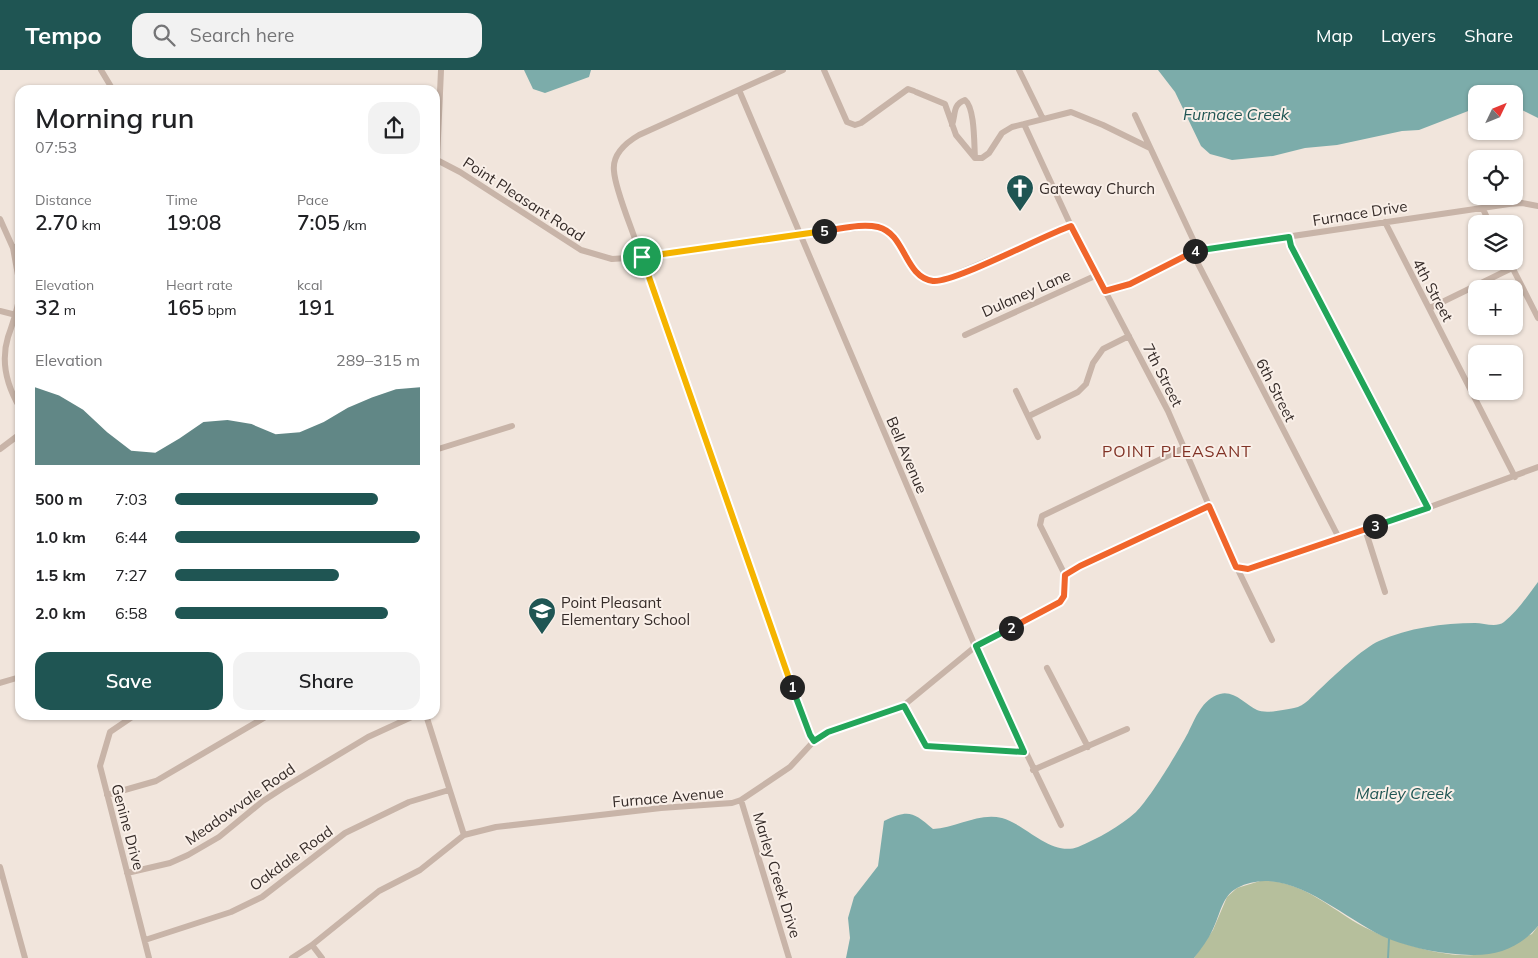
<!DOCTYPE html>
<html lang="en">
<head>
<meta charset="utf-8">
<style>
	:root { --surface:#fff; --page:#f2f2f2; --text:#202124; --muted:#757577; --accent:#1f5553 }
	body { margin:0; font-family:Mulish,sans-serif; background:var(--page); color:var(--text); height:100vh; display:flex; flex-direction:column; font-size:19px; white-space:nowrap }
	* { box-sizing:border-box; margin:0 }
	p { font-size:16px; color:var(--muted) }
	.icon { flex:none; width:28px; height:28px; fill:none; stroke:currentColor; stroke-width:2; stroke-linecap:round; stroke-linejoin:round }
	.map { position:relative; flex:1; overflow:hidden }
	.panel { position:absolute; left:15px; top:15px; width:425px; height:635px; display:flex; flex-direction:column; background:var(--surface); border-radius:15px; box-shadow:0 1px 4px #0004 }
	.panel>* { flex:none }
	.needle { width:32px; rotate:47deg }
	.controls { position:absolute; left:1468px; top:15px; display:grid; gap:10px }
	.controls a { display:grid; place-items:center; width:55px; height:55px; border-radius:10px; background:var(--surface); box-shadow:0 1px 4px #0004; font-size:25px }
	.pin { position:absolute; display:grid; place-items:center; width:42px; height:42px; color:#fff; margin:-21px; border:2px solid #fff; border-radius:50%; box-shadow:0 1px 5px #0007 }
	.km { position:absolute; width:25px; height:25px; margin:-12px; border-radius:50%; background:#222; color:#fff; font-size:14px; line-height:25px; text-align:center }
	.round { display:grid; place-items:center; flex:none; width:52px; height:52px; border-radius:15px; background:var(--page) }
	.summary { display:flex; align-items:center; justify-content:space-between; height:85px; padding:0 20px }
	h1 { font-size:28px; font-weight:600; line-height:38px }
	.metrics { display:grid; grid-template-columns:repeat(3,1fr); gap:8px; height:85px; padding:5px 20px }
	.metrics div { display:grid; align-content:center }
	.metrics b { font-size:21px; font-weight:600 }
	.metrics small { font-size:14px; font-weight:400 }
	.metrics p { font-size:14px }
	.chart { height:140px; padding:10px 20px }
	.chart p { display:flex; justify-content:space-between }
	.chart svg { width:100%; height:90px; margin-top:5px; fill:var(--accent); opacity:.7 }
	.button { display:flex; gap:10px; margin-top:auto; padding:10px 20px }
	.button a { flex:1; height:58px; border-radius:15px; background:var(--accent); color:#fff; font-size:20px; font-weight:600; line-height:58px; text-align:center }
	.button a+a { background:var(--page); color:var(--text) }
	ul { padding:0 20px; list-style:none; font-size:16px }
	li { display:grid; grid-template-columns:80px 60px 1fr; align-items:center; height:38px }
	li i { height:12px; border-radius:6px; background:var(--accent) }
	header { display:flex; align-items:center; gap:30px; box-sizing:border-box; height:70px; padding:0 25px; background:var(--accent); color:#fff }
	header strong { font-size:24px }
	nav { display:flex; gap:28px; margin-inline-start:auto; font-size:18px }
	.search { width:350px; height:45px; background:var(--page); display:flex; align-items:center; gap:12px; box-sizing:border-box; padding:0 18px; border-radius:15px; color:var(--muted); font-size:19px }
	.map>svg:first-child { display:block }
	.green { fill:#b6bf9c }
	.water { fill:#7cacaa }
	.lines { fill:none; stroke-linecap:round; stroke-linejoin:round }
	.stream { stroke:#7cacaa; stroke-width:2 }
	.minor { stroke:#c8b4a8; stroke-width:6 }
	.split-1-casing { stroke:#fff; stroke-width:10 }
	.split-2-casing { stroke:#fff; stroke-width:10 }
	.split-3-casing { stroke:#fff; stroke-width:10 }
	.split-4-casing { stroke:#fff; stroke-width:10 }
	.split-5-casing { stroke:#fff; stroke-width:10 }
	.split-6-casing { stroke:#fff; stroke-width:10 }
	.split-1 { stroke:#f5b400; stroke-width:6 }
	.split-2 { stroke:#22a559; stroke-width:6 }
	.split-3 { stroke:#f0652b; stroke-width:6 }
	.split-4 { stroke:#22a559; stroke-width:6 }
	.split-5 { stroke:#f0652b; stroke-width:6 }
	.split-6 { stroke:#f5b400; stroke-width:6 }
	.labels { text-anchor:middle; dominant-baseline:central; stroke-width:4; stroke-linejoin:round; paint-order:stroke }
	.poi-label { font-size:15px; fill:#352b28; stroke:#f9efe8; text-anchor:start }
	.street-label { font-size:15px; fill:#352b28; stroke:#f9efe8 }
	.water-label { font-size:16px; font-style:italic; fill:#1f5553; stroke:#f9efe8 }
	.neighbourhood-label { font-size:16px; letter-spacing:1px; fill:#803225; stroke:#f9efe8 }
</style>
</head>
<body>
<header>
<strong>Tempo</strong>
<div class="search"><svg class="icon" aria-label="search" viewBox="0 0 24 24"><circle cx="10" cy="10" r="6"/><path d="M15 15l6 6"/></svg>Search here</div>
<nav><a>Map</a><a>Layers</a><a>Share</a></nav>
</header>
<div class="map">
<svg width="1538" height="888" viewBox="0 0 1538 888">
	<rect width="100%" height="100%" fill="#f1e5dc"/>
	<path class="green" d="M 1260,811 C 1293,809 1321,830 1347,847 C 1376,867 1438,888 1474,885 C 1491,883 1515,870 1532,864 L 1538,856 L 1538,888 L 1194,888 L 1213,860 L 1227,827 L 1237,818 Z"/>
	<path class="water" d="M 524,0 L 591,0 L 589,7 L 545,23 L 533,19 Z
		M 1158,0 L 1538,0 L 1538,48 L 1514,36 L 1514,24 L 1476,24 L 1476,38 L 1419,60 L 1402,61 L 1337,75 L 1305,78 L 1273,86 L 1232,90 L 1210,84 L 1201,76 L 1175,22 Z
		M 1538,512 L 1538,856 C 1521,877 1497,886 1471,885 C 1443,884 1415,879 1389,869 C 1344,851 1289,791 1237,818 C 1222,826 1220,845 1213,859 C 1208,870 1201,879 1194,888 L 846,888 L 850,868 L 848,848 L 854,827 L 878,796 L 884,751 C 909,739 913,742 933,759 C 956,758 979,742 1002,748 C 1025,754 1052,787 1078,777 C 1099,768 1119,757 1136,742 C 1151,727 1177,683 1188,663 C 1195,649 1202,629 1220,624 C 1234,620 1246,635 1257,640 C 1265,644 1284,640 1294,638 C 1305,636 1312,626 1320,619 C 1334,606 1363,578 1379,571 C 1408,558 1443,553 1475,553 C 1484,553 1496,558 1504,552 C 1517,542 1528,525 1538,512 Z"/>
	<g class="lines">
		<path class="stream" d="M 1388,888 L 1389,869"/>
		<path class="minor" d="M 101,0 L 113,20
			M 783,0 L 639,65 C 627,72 612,84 614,101 C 615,119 631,156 637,175 L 801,641 L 814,671
			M 824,0 L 847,52 L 855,55 L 861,53 L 908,19 L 914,21
			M 1019,0 L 1043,49
			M 739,20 L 978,583 L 1061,755
			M 916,22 L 945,34 L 956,65 L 975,88 L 982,88 L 989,83 L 1002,63 L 1012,57 L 1071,42 L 1103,55 L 1150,78
			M 1135,45 L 1198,180
			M 1024,54 L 1071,156 L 1168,341 L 1227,477 L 1272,570
			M 952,55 C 956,44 952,35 965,30 C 975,38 974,74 975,88
			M 435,89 L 460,102 L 581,180 L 612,189 L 642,187 L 871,156 C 912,163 901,212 941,210 L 1071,156
			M 437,90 L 441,0
			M 1483,139 L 1490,154
			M 0,149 L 13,178 L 20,216
			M 1385,152 L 1515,407
			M 1289,167 L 1291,176 L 1355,296 L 1427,438
			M 13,178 L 20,175
			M 1192,182 L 1339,468
			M 1509,191 L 1538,248
			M 20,221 C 19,237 13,252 8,267 C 0,293 7,316 20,338
			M 1105,221 L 1130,214 L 1198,180 L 1509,134 L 1522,133 L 1538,136
			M 1430,238 L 1512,198
			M 0,241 L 16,245
			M 965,265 L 1097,205
			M 1016,321 L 1038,367
			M 1029,346 L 1078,322 L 1086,314 L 1093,293 L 1103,279 L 1129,266
			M 0,379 L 20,364
			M 435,380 L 512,356
			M 1365,459 L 1385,522
			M 1236,497 L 1248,499 L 1427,438 L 1538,397
			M 1065,505 L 1040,455 L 1042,446 L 1184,378
			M 1065,505 L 1080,496 L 1209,436
			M 1047,598 L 1088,677
			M 0,613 L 20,607
			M 903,636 L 926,676 L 1024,682
			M 135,645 L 110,662 L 100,696 L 149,888
			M 426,645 L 464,765
			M 1033,700 L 1127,659
			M 107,725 L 156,711 L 269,645
			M 741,730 L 789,888
			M 0,797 L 25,888
			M 127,803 L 170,793 L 188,785 L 219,767 L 263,731 L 283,718 L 368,667 L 416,645
			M 145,870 L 231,842 L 262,827 L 345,763 L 409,732 L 449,720
			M 312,875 L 322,888
			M 292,888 L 312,875 L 379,821 L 420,800 L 464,765 L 496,757 L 661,738 L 732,733 L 741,730 L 790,697 L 814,671 L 828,662 L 903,636 L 976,576 L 1055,535 L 1064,526 L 1065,505"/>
	</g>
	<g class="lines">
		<g class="split-1-casing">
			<path id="split-1" d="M 642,187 L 792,617"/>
		</g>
		<g class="split-2-casing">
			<path id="split-2" d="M 792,617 L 810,665 L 814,671 L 828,662 L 904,636 L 926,676 L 1024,682 L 976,576 L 1011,558"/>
		</g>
		<g class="split-3-casing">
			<path id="split-3" d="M 1011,558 L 1060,532 L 1064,526 L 1065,505 L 1080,496 L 1209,436 L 1236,497 L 1248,499 L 1375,456"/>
		</g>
		<g class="split-4-casing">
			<path id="split-4" d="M 1195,181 L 1289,167 L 1291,176 L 1428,438 L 1375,456"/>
		</g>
		<g class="split-5-casing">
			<path id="split-5" d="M 824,161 C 841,159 861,153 878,157 C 906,164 904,207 933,211 C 954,213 1044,165 1071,156 L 1105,221 L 1130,214 L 1195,181"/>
		</g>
		<g class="split-6-casing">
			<path id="split-6" d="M 642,187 L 824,161"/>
		</g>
		<use href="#split-1" class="split-1"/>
		<use href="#split-2" class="split-2"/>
		<use href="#split-3" class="split-3"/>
		<use href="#split-4" class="split-4"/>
		<use href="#split-5" class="split-5"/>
		<use href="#split-6" class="split-6"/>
	</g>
	<defs>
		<g id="church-pin" transform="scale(1.4375)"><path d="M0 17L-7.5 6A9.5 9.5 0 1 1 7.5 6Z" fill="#1f5553" stroke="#f9efe8"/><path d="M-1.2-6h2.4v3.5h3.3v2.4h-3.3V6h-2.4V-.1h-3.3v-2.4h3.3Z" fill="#fff"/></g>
		<g id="school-pin" transform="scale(1.4375)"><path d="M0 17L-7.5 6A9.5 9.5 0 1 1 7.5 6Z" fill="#1f5553" stroke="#f9efe8"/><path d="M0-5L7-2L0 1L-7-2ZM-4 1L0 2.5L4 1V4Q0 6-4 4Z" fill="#fff"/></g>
	</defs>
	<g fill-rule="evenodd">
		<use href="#church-pin" x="1020" y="118"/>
		<use href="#school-pin" x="542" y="541"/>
	</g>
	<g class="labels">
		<g class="poi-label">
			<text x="1039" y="118">Gateway Church</text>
			<text x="561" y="532">Point Pleasant<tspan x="561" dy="17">Elementary School</tspan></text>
		</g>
		<g class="street-label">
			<text transform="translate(524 129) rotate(33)">Point Pleasant Road</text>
			<text transform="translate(1360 143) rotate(-9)">Furnace Drive</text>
			<text transform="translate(1433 220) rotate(62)">4th Street</text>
			<text transform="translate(1026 223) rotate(-24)">Dulaney Lane</text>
			<text transform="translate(1163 305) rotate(63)">7th Street</text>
			<text transform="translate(1276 320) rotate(63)">6th Street</text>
			<text transform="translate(907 385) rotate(67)">Bell Avenue</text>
			<text transform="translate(668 727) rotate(-5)">Furnace Avenue</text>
			<text transform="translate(240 734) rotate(-35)">Meadowvale Road</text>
			<text transform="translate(128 757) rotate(75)">Genine Drive</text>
			<text transform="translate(291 788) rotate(-36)">Oakdale Road</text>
			<text transform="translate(777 805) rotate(73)">Marley Creek Drive</text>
		</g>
		<g class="water-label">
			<text x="1236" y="44">Furnace Creek</text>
			<text x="1404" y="723">Marley Creek</text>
		</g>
		<g class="neighbourhood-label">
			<text x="1177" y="381">POINT PLEASANT</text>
		</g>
	</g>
</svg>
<div class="controls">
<a><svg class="needle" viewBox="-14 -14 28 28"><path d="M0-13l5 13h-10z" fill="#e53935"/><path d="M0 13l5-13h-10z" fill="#757577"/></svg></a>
<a><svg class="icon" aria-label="locate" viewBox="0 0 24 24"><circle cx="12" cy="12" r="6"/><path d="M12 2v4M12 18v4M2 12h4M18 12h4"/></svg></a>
<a><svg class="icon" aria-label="layers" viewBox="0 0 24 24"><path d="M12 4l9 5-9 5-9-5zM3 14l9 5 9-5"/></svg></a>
<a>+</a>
<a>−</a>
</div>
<div class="pin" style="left:642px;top:187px;background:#1e9e55"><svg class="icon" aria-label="arrive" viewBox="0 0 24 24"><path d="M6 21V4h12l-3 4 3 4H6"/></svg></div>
<b class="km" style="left:792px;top:617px">1</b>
<b class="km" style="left:1011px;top:558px">2</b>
<b class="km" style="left:1375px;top:456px">3</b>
<b class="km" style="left:1195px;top:181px">4</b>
<b class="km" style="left:824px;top:161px">5</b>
<section class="panel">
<div class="summary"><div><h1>Morning run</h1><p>07:53</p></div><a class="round"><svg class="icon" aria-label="share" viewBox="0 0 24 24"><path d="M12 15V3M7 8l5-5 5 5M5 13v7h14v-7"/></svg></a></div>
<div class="metrics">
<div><p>Distance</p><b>2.70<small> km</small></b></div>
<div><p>Time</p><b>19:08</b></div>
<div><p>Pace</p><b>7:05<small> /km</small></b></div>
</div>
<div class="metrics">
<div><p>Elevation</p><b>32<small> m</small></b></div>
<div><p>Heart rate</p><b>165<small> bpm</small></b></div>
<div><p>kcal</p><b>191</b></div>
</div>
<div class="chart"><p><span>Elevation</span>289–315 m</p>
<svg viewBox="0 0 160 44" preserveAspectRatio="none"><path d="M0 44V6L10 10L20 17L30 28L40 37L50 38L60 31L70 23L80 22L90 24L100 29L110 28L120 23L130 16L140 11L150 7L160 6V44z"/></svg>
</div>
<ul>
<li><b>500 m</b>7:03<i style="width:83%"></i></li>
<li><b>1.0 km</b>6:44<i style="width:100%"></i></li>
<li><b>1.5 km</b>7:27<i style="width:67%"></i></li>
<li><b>2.0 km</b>6:58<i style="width:87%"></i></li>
</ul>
<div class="button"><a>Save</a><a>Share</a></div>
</section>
</div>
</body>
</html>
